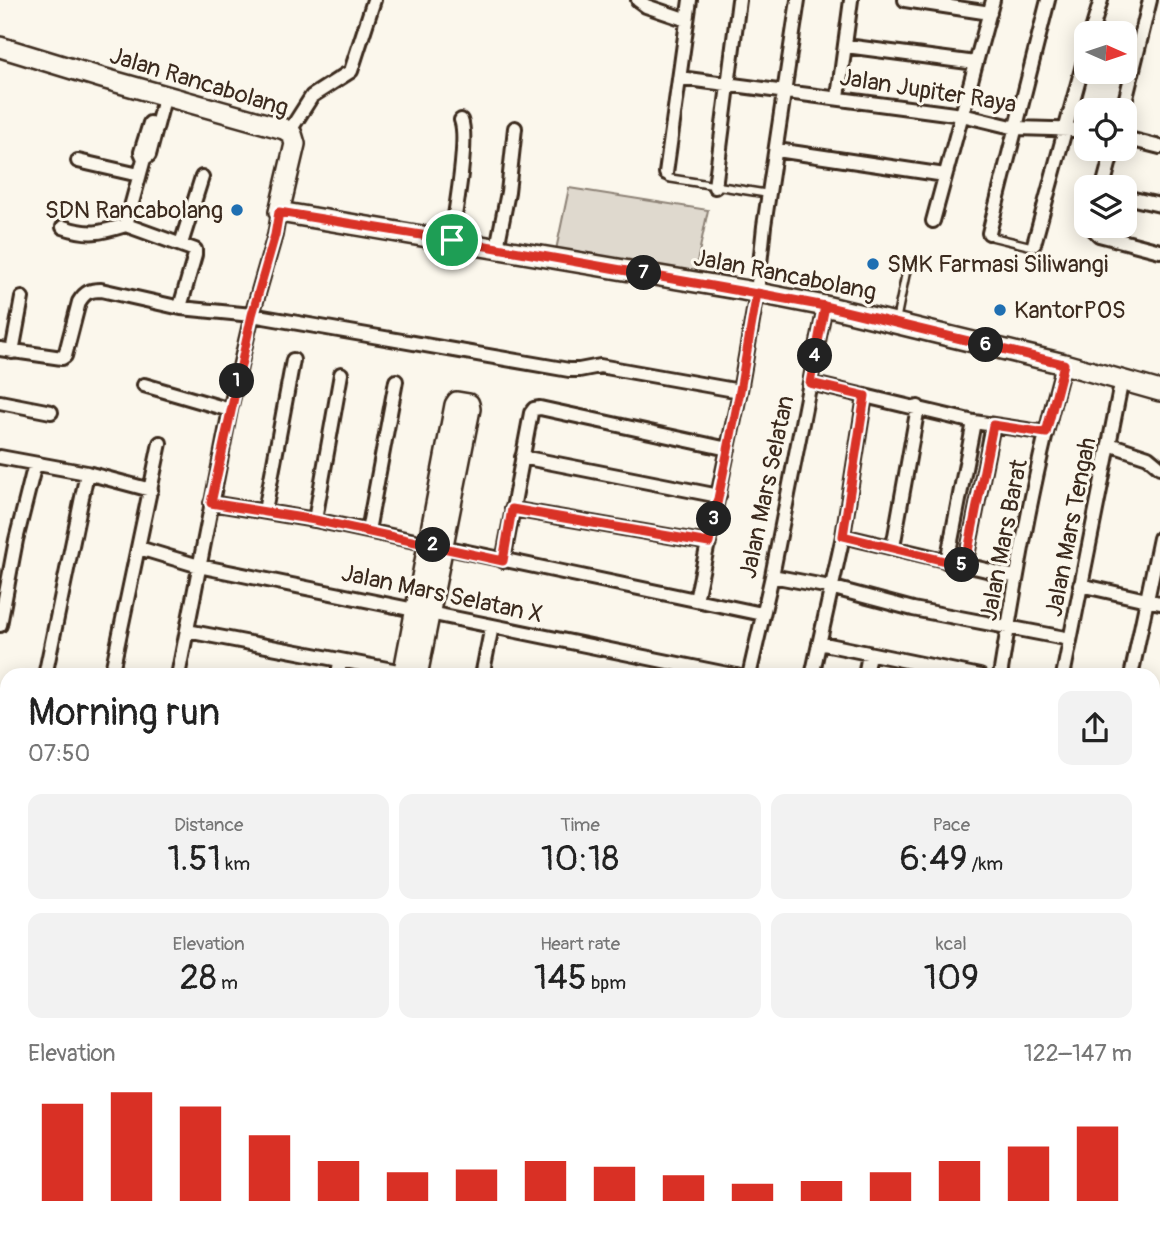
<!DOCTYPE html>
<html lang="en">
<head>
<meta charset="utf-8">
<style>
	:root { --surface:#fff; --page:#f2f2f2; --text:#222; --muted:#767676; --accent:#d93025 }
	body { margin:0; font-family:Pangolin,sans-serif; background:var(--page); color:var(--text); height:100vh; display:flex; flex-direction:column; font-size:26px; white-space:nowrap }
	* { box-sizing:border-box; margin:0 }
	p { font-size:23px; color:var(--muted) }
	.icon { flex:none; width:38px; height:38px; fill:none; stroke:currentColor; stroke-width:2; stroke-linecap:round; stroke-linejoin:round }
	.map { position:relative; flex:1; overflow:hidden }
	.side { position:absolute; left:0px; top:668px; width:1160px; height:569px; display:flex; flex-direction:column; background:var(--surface); border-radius:21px 21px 0 0; box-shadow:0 4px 18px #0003 }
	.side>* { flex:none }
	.needle { width:46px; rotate:93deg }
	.tools { position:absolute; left:1074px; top:21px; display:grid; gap:14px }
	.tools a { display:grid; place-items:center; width:63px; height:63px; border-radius:14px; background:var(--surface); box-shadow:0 4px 18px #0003; font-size:35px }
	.pin { position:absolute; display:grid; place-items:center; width:60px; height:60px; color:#fff; margin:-30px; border:4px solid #fff; border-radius:50%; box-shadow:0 2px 7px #0007 }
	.km { position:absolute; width:35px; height:35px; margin:-18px; border-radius:50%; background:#222; color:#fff; font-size:19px; line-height:35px; text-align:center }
	.round { display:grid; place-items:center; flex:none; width:74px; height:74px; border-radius:14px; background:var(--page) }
	.overview { display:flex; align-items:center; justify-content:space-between; height:119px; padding:0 28px }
	h1 { font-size:38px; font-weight:600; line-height:52px }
	.figures { display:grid; grid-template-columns:repeat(3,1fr); gap:10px; height:119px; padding:7px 28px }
	.figures div { display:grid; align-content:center; border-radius:14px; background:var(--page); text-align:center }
	.figures b { font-size:35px; font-weight:600 }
	.figures small { font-size:19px; font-weight:400 }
	.figures p { font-size:19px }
	.chart { height:196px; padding:14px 28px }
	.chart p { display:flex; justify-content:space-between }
	.chart svg { width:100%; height:126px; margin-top:7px; stroke:var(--accent); stroke-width:6 }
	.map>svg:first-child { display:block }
	.green { fill:#dfd9ce; stroke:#8d8276; stroke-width:2 }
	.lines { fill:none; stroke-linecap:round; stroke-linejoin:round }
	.lane-casing { stroke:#3b2a1e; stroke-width:11 }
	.street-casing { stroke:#3b2a1e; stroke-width:18 }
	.secondary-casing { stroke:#3b2a1e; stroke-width:24 }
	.lane { stroke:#fbf7ec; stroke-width:6 }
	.street { stroke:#fbf7ec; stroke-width:12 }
	.secondary { stroke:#fbf7ec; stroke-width:19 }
	.route-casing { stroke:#fff; stroke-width:14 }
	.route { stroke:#d93025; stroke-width:9 }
	.poi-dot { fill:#1f6fb2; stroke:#fbf7ec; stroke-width:2.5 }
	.labels { text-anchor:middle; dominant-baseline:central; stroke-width:6; stroke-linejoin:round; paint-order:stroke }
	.street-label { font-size:24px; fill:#3b2a1e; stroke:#fbf7ec }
	.poi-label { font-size:24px; fill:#3b2a1e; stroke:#fbf7ec; text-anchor:start }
</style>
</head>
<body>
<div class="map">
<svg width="1160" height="1236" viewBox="0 0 1160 1236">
	<rect width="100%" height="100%" fill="#fbf7ec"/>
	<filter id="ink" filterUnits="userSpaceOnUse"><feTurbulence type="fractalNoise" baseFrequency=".0143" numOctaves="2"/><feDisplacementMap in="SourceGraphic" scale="14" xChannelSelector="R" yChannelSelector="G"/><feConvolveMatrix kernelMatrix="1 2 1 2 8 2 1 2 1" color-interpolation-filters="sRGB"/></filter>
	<g filter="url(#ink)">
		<path class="green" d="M 569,188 L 708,210 L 695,272 L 556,250 Z"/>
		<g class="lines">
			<g class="lane-casing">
				<path id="lane" d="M 666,175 L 668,178 L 769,194
					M 989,233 L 993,237 L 1030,246 L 1034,244
					M 896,321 L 908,263
					M 340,1230 L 348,1232"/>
			</g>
			<g class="street-casing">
				<path id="street" d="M 638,0 L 646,6 L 687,20
					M 905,0 L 990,13
					M 1091,33 L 1101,0
					M 846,46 L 976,63
					M 680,78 L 962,115 L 1016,128 L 1087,130
					M 165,95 L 149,155 L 144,159 L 126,225 L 195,250 L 195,255 L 180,307
					M 838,97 L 851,0
					M 1123,110 L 1150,0
					M 289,132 L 312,96 L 351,71 L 374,0
					M 1125,138 L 1160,147
					M 777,150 L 945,175
					M 144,159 L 141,152 L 150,123
					M 78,161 L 139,175
					M 666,173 L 690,0
					M 715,187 L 739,0
					M 1103,187 L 1113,149
					M 1125,197 L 1160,205
					M 933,221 L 993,0
					M 1095,226 L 1094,230 L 1099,235 L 1160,251
					M 63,227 C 89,236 100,233 126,225
					M 989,233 L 1048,0
					M 451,240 C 455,215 469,140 461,120
					M 181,244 L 202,177
					M 1034,244 L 1087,50
					M 497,248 L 508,192 L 515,128
					M 0,349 L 62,358 L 65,356 L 79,302 C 85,292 90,290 101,290 L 181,308 L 252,315 L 569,370 L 579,370 L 600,366 L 740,391
					M 12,352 L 22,298
					M 810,383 L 974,422 L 1046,433
					M 144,385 L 230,410
					M 0,402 L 51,412
					M 1109,444 L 1148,457 L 1160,467
					M 0,457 L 87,473 L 151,490
					M 522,457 L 719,496
					M 211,503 L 315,520 L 762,614
					M 512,509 L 709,543
					M 265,511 L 293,360
					M 315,520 L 341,374
					M 368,531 L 396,381
					M 843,536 L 1016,577
					M 893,547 L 918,407
					M 139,548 L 199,566 L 737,676
					M 503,561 L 531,413 L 534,409 L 540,408 L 728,449
					M 947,562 L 974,422
					M 965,566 L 993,425
					M 772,576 L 830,587 L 913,609 L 1070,639
					M 1080,585 L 1160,603
					M 696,600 L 740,391 L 757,293 L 764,226 L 798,0
					M 0,625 L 16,540 L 35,464
					M 187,631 L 403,672
					M 819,643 L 980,676
					M 45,676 L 87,473
					M 111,676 L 160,443
					M 178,676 L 230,410 L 252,315 L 275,235 L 279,212
					M 338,676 L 340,661
					M 482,676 L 492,626
					M 749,676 L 772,576 L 825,306
					M 812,676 L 843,536 L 865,396
					M 865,676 L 869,654
					M 1000,676 C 1017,571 1035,466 1064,364
					M 1063,676 L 1122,379
					M 1131,676 L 1160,538
					M 0,730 L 7,731
					M 1153,800 L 1160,802
					M 0,861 L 7,863
					M 1153,870 L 1160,872
					M 0,918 L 7,919
					M 1153,935 L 1160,937
					M 0,969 L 7,970
					M 0,1021 L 7,1022
					M 1158,1076 L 1160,1066
					M 0,1094 L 7,1095
					M 0,1153 L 7,1121
					M 0,1219 L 7,1220
					M 49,1230 L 69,1234 L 70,1230
					M 460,1230 L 487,1236
					M 708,1230 L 740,1236
					M 984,1230 L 1011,1236
					M 289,1236 L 291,1230
					M 368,1236 L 369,1230
					M 564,1236 L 565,1230
					M 633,1236 L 634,1230
					M 821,1236 L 822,1230
					M 890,1236 L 891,1230
					M 960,1236 L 961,1230
					M 1107,1236 L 1108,1230"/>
			</g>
			<g class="secondary-casing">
				<path id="secondary" d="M 0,47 L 102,78 L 284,129 L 292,134 L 295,144 L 279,212 L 743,290 L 825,306 L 1064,364 L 1160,391
					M 403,676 L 455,405 L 457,402 L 469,404 L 470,409 L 417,676
					M 0,799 L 7,801
					M 1153,1140 L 1160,1142"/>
			</g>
			<use href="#lane" class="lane"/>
			<use href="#street" class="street"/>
			<use href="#secondary" class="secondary"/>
		</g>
	</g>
	<g class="lines" filter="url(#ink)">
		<g class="route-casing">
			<path id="route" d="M 452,240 L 279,212 L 275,235 L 252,315 L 211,503 L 315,520 L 503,561 L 512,509 L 709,543 L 740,391 L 757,293 L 825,306 L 810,383 L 865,396 L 843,536 L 965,566 L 993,425 L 1046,433 L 1064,364 L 825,306 L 452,240"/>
		</g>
		<use href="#route" class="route"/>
	</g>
	<g class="poi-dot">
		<circle cx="237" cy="210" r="7"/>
		<circle cx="873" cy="264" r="7"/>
		<circle cx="1000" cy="310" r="7"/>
	</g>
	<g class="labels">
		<g class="street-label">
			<text transform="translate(199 82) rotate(17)">Jalan Rancabolang</text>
			<text transform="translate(928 91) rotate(9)">Jalan Jupiter Raya</text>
			<text transform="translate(785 275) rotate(11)">Jalan Rancabolang</text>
			<text transform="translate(767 487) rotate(-78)">Jalan Mars Selatan</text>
			<text transform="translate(1071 527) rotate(-79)">Jalan Mars Tengah</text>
			<text transform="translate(1004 540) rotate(-79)">Jalan Mars Barat</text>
			<text transform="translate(442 594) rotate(12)">Jalan Mars Selatan X</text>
		</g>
		<g class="poi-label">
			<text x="223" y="210" text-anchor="end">SDN Rancabolang</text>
			<text x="887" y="264">SMK Farmasi Siliwangi</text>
			<text x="1014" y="310">KantorPOS</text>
		</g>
	</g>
</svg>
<div class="tools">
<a><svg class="needle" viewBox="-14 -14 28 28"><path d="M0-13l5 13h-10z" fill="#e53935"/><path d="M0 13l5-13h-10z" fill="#767676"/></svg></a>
<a><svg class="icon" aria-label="locate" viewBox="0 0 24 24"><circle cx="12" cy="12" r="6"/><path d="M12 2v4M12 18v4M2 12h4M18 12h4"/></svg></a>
<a><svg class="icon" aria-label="layers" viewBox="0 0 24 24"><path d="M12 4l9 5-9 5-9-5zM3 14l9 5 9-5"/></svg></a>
</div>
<div class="pin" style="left:452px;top:240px;background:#1e9e55"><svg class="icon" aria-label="arrive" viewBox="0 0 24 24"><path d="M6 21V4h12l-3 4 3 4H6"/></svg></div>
<b class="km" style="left:237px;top:381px">1</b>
<b class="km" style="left:433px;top:545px">2</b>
<b class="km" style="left:714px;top:519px">3</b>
<b class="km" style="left:815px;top:356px">4</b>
<b class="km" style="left:962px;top:565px">5</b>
<b class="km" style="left:986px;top:345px">6</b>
<b class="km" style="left:644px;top:273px">7</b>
<section class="side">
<div class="overview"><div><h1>Morning run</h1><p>07:50</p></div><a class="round"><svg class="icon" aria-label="share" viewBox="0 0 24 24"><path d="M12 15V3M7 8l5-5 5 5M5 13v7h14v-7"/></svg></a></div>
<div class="figures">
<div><p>Distance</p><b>1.51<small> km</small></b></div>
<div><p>Time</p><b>10:18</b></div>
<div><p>Pace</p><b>6:49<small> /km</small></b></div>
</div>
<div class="figures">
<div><p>Elevation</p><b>28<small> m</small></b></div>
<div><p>Heart rate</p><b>145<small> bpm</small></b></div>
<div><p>kcal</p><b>109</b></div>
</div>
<div class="chart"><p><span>Elevation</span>122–147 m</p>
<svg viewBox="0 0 160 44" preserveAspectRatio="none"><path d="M5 44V10M15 44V6M25 44V11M35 44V21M45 44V30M55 44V34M65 44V33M75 44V30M85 44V32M95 44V35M105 44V38M115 44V37M125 44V34M135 44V30M145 44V25M155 44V18"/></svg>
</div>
</section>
</div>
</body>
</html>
